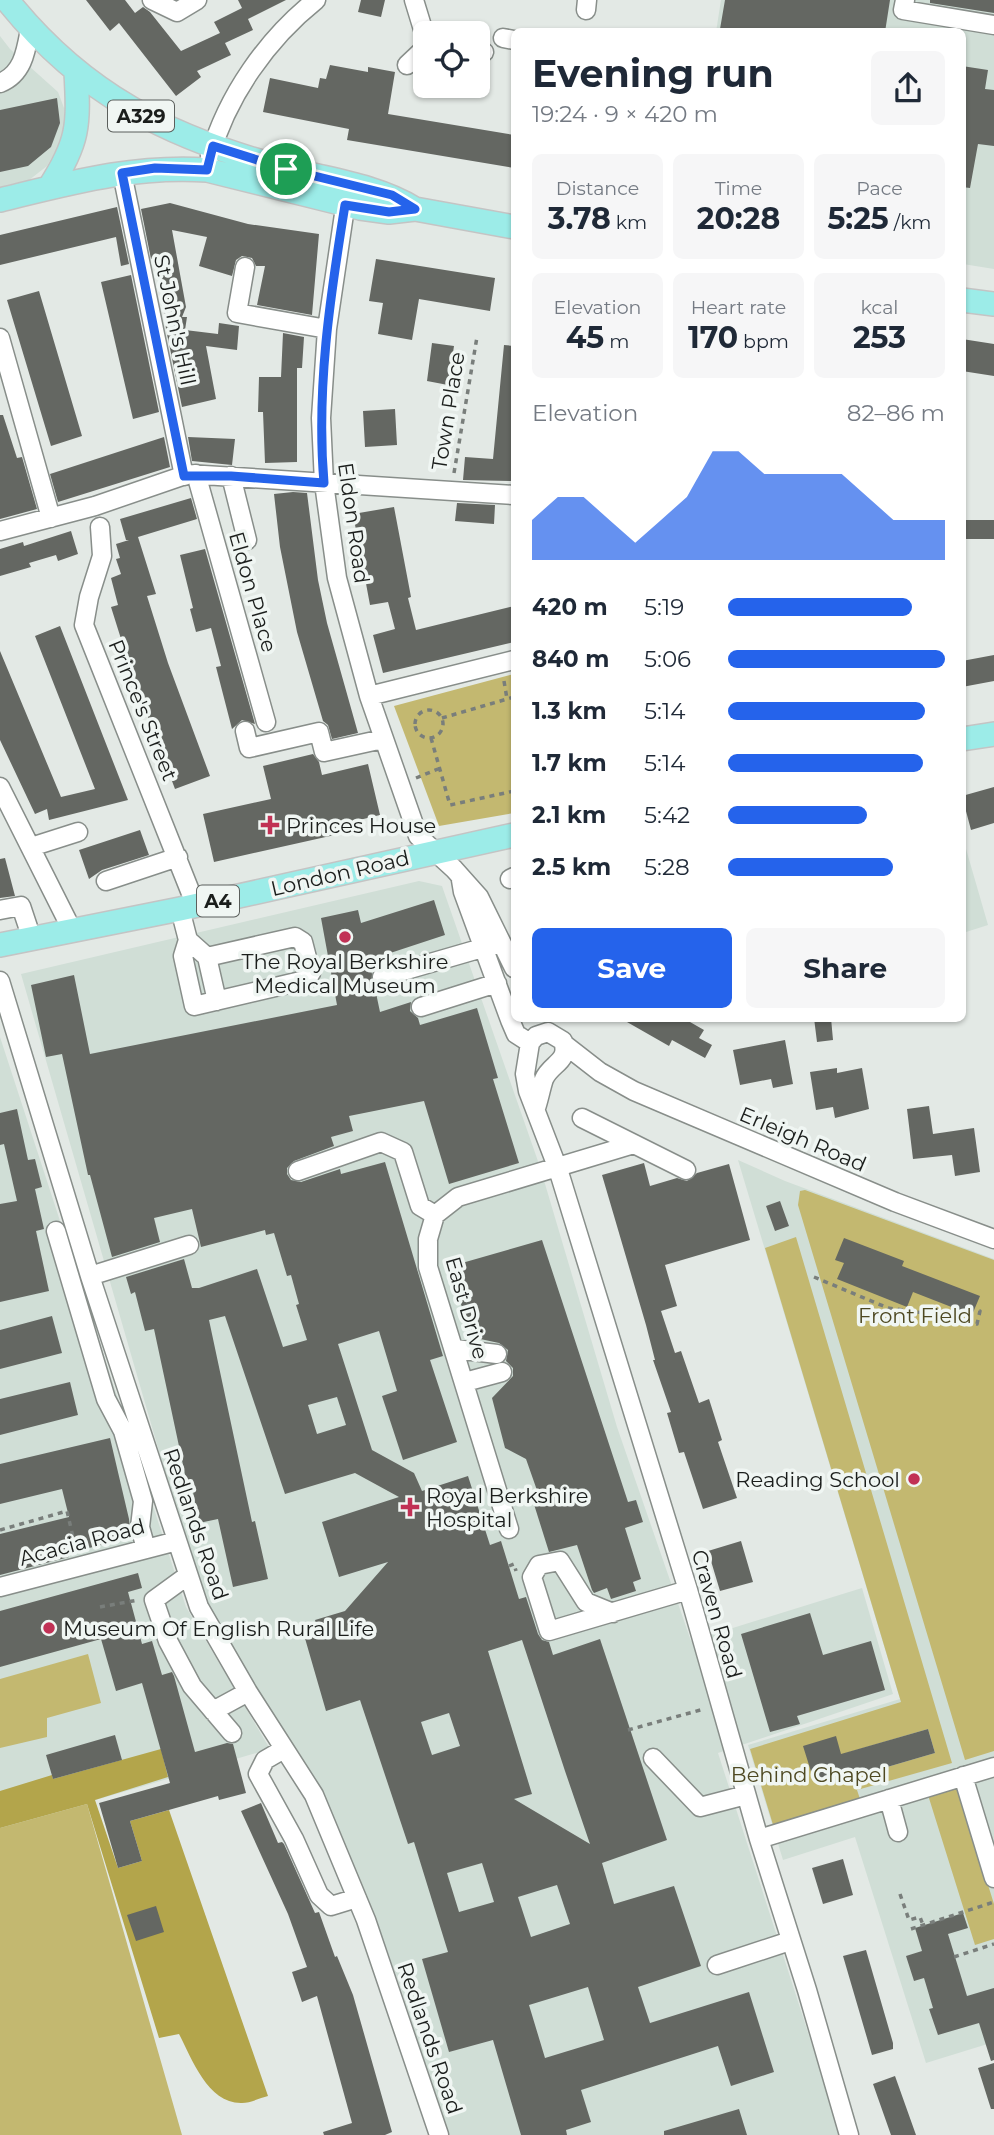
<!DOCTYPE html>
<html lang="en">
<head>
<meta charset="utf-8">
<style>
	:root { --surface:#fff; --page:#f6f6f7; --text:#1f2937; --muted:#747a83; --accent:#2563eb }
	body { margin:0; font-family:Montserrat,sans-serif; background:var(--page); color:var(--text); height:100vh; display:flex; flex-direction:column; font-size:26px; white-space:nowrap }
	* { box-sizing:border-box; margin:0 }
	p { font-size:23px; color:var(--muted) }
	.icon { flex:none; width:38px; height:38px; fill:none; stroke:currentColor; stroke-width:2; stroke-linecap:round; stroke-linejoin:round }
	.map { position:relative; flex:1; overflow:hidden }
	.sheet { position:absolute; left:511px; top:28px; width:455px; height:994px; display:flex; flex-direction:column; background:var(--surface); border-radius:10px; box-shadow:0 2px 5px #0004 }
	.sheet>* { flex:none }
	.tools { position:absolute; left:413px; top:21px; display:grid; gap:14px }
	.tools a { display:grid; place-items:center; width:77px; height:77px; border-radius:10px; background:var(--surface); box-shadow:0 2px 5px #0004; font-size:35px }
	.pin { position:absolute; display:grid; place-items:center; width:60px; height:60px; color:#fff; margin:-30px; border:4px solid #fff; border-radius:50%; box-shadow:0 2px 7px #0007 }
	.round { display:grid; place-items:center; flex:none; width:74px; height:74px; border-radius:10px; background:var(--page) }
	.headline { display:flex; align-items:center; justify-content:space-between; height:119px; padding:0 21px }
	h1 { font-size:38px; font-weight:700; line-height:52px }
	.metrics { display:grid; grid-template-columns:repeat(3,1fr); gap:10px; height:119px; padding:7px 21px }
	.metrics div { display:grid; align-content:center; border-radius:10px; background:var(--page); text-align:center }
	.metrics b { font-size:30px; font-weight:700 }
	.metrics small { font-size:19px; font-weight:400 }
	.metrics p { font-size:19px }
	.chart { height:196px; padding:14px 21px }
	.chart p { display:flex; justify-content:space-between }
	.chart svg { width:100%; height:126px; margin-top:7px; fill:var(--accent); opacity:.7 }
	.action { display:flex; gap:14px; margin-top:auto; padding:14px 21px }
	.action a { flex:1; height:80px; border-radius:10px; background:var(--accent); color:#fff; font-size:28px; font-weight:700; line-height:80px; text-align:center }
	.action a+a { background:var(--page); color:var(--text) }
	ul { padding:0 21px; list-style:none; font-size:23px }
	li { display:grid; grid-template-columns:112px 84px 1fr; align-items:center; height:52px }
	li i { height:18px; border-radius:9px; background:var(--accent) }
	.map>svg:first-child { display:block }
	.built { fill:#d0ded6 }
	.green { fill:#c3b870; fill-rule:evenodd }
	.forest { fill:#b3a54b }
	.building { fill:#646762; fill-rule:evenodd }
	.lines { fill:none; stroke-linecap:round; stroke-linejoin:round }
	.minor-casing { stroke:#888e8a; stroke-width:21 }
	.major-casing { stroke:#c4c4c4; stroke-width:26 }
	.path { stroke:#797e7b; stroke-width:3.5; stroke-dasharray:5 5; stroke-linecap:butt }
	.minor { stroke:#fff; stroke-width:18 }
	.major { stroke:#9cece8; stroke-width:23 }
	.route-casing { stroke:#fff; stroke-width:14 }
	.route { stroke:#2563eb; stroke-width:9 }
	.poi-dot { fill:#c13155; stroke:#f0f6f3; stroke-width:2.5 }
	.labels { text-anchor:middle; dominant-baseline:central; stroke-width:7; stroke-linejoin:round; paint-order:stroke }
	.shield { fill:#f0f6f3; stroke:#5b5f5c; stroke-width:2 }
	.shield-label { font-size:19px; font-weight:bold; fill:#1b1e1c }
	.street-label { font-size:21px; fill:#1b1e1c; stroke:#f0f6f3 }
	.poi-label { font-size:21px; fill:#1b1e1c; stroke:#f0f6f3; text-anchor:start }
	.park-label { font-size:21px; fill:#4e4922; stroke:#f0f6f3 }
</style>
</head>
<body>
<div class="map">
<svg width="994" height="2135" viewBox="0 0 994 2135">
	<rect width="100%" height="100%" fill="#e3e9e5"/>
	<path class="built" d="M 721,0 L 994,0 L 994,269 L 963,264 L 962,32 L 716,32 Z
		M 0,36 L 10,49 L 58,92 L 64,108 L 64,126 L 60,143 L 47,166 L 24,184 L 0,189 Z
		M 962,835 L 988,925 L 963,933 L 962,933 Z
		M 419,881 L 442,886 L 540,1167 L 617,1427 L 691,1641 L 862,1588 L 893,1694 L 718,1753 L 841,2135 L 447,2135 L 402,1992 L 374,1914 L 320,1792 L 202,1600 L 21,974 Z
		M 0,1037 L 186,1607 L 270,1749 L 0,1828 Z
		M 738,1160 L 785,1181 L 994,1259 L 994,2042 L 926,2063 L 855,1837 L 783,1860 L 748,1745 L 900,1699 Z"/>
	<path class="green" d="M 514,674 L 514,813 L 439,826 L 394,706 Z
		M 805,1190 L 994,1260 L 994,1751 L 965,1760 L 798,1205 L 800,1191 Z
		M 796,1237 L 952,1763 L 857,1790 L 861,1802 L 774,1828 L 750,1749 L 901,1702 L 765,1248 ZM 928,1729 L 935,1753 L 853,1777 L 846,1753 Z
		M 88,1654 L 101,1703 L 47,1718 L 47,1737 L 0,1748 L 0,1679 Z
		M 957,1786 L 994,1904 L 994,1939 L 975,1945 L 928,1795 Z
		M 87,1804 L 182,2135 L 0,2135 L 0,1828 Z"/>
	<path class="forest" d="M 161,1749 L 168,1777 L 95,1800 L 118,1868 L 142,1861 L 130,1821 L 169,1810 L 268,2096 C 260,2098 250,2103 242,2103 C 208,2104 192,2059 179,2034 L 159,2038 L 87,1804 L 0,1828 L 0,1791 L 52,1775 L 53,1779 Z"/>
	<path class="building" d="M 86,0 L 125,0 L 135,13 L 143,7 L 150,12 L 181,51 L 220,33 L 214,22 L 242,8 L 238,0 L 286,0 L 248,19 L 253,30 L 225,43 L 231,55 L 197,71 L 201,77 L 176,96 L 119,23 L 110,31 Z
		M 361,0 L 385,0 L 381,17 L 358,12 Z
		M 725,0 L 890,0 L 885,32 L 720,29 Z
		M 930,0 L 994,0 L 994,13 L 930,3 Z
		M 330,65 L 368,72 L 368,67 L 395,72 L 388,114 L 514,135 L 514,168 L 347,140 L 349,129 L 263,112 L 270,78 L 318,88 L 320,78 L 326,79 Z
		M 962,66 L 988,70 L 985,89 L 994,90 L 994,146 L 978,144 L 970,188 L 962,187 Z
		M 57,98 L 60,123 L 51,147 L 28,166 L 0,172 L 0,110 Z
		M 170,203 L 248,224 L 319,234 L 312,315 L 257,305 L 265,266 L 256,266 L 252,258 L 242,256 L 236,260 L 232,276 L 199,266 L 207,237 L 172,230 L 186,307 L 182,317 L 187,317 L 185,330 L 218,334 L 219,323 L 239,326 L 237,350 L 206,346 L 216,399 L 182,407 L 166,329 L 159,257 L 151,259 L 141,209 Z
		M 117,207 L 129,264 L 121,266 L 116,237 L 0,265 L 0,235 Z
		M 376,259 L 495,278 L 490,311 L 419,299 L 412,340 L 378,334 L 383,303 L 369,301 Z
		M 131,275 L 159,412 L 133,419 L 101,282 Z
		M 39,291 L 82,436 L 51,446 L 7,300 Z
		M 283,333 L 304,337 L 302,368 L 297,368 L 297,462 L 265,463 L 263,412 L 258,412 L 259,377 L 281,377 Z
		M 962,339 L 994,344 L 994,376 L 962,371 Z
		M 432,343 L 454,346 L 448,385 L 427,381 Z
		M 504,345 L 514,346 L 514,448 L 512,481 L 463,480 L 465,457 L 493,459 Z
		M 395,409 L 397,445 L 365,447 L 363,411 Z
		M 0,415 L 3,415 L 17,458 L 22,457 L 37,509 L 0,519 Z
		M 164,437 L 170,467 L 58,502 L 50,474 Z
		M 188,437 L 235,439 L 232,465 L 192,461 Z
		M 293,492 L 307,493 L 318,580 L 327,623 L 358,733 L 332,739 L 328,725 L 323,721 L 297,632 L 280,547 L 274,494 Z
		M 191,498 L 197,519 L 138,537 L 156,594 L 147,596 L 168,663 L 210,776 L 175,789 L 133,677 L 111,607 L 118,605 L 111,578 L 121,574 L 116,559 L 120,558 L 116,544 L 129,540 L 126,540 L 120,519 Z
		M 457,503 L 495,505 L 494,524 L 455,521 Z
		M 394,507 L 411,597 L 408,598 L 416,630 L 514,606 L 514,642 L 383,673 L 373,635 L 395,629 L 388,602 L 370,605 L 353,514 Z
		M 962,520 L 994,520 L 994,539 L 962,539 Z
		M 71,531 L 78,554 L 58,561 L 56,555 L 29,563 L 31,567 L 0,576 L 0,549 L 23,542 L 24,546 Z
		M 205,549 L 255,724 L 242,720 L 232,729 L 216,667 L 221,666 L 211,628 L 196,632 L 190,609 L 193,608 L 180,555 Z
		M 60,626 L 128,800 L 49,820 L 47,809 L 35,814 L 0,740 L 0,651 L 61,797 L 95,789 L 35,636 Z
		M 994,655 L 994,681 L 962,687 L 962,661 Z
		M 313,754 L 319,762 L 322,775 L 368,764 L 380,815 L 355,821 L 357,830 L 214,862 L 203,814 L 271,799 L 263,766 Z
		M 994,787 L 994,823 L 971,830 L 962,796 Z
		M 140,830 L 149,855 L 102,870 L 89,879 L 79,850 Z
		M 5,858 L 15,896 L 0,898 L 0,859 Z
		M 434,900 L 445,935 L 369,960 L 380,1012 L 411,1002 L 410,1011 L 418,1018 L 420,1025 L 477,1008 L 498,1078 L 493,1079 L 519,1163 L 449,1184 L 424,1101 L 349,1116 L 353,1131 L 331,1137 L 334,1146 L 294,1161 L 287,1168 L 287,1174 L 291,1180 L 301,1182 L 340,1169 L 341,1174 L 385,1162 L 443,1356 L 430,1360 L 457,1442 L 403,1460 L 382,1396 L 397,1391 L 379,1331 L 338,1344 L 372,1450 L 414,1473 L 422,1491 L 468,1476 L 490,1545 L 501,1541 L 519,1599 L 526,1597 L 538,1634 L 542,1640 L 549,1642 L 553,1655 L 600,1639 L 667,1840 L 602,1863 L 614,1904 L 674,1886 L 701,1966 L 638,1987 L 650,2023 L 749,1992 L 774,2072 L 731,2086 L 718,2046 L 581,2090 L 591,2122 L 566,2130 L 567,2135 L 521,2135 L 493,2040 L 449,2052 L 422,1959 L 448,1952 L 414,1842 L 408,1844 L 360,1700 L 326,1711 L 302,1628 L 316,1623 L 315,1620 L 345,1611 L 388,1562 L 339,1577 L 322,1522 L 399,1497 L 355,1473 L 285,1494 L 225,1316 L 209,1320 L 252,1522 L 255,1521 L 268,1579 L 233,1587 L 218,1519 L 199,1523 L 193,1492 L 189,1493 L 154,1329 L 145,1331 L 135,1292 L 131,1294 L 126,1277 L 184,1259 L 192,1288 L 199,1288 L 257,1269 L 283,1347 L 307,1340 L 296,1305 L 299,1304 L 291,1275 L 287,1276 L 274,1233 L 266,1235 L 265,1230 L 201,1247 L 192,1209 L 154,1218 L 160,1242 L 112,1257 L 90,1175 L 88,1175 L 62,1054 L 46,1057 L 31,985 L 74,975 L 90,1054 L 337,1005 L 321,918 L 358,910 L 361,923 ZM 337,1397 L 346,1425 L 317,1434 L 308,1405 ZM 522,1640 L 565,1771 L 590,1844 L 514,1799 L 532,1794 L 488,1651 ZM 449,1713 L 460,1746 L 432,1755 L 421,1722 ZM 482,1863 L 494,1902 L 459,1912 L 447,1873 ZM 557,1885 L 570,1924 L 531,1937 L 518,1897 ZM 588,1987 L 604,2040 L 545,2058 L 529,2005 Z
		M 620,1018 L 683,1018 L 704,1030 L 699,1038 L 712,1045 L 705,1058 L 672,1040 L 669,1046 Z
		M 814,1018 L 831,1018 L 833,1040 L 817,1042 Z
		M 785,1040 L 793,1084 L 773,1088 L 771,1079 L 740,1085 L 733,1050 Z
		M 837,1068 L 837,1073 L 862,1068 L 869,1109 L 835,1118 L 833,1107 L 816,1110 L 810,1072 Z
		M 929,1106 L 933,1134 L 974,1128 L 980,1172 L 955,1176 L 952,1155 L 913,1159 L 907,1109 Z
		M 17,1109 L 28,1160 L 35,1159 L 42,1187 L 35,1189 L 44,1229 L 36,1231 L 49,1291 L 0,1302 L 0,1204 L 17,1201 L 4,1144 L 0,1145 L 0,1113 Z
		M 644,1163 L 650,1186 L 677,1178 L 687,1181 L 697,1173 L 729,1164 L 750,1240 L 665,1265 L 677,1306 L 661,1311 L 675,1353 L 681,1351 L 699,1403 L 709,1399 L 722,1440 L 718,1442 L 737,1498 L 703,1509 L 684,1452 L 679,1453 L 667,1413 L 671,1412 L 653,1360 L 655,1360 L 646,1325 L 602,1175 Z
		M 780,1201 L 789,1226 L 775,1231 L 766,1206 Z
		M 844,1238 L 904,1261 L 902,1266 L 980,1296 L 972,1315 L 913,1292 L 907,1307 L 837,1279 L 844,1263 L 835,1260 Z
		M 542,1240 L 628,1502 L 636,1500 L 643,1522 L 625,1528 L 641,1579 L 633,1582 L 636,1591 L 611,1599 L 607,1588 L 594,1593 L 592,1590 L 577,1545 L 549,1552 L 532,1498 L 539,1496 L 526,1459 L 505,1448 L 492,1398 L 513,1376 L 513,1368 L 506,1361 L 508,1350 L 499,1343 L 471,1337 L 454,1281 L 462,1263 Z
		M 52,1316 L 62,1353 L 0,1369 L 0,1330 Z
		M 70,1382 L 78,1415 L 0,1435 L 0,1399 Z
		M 110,1438 L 129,1519 L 131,1538 L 68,1553 L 69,1557 L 0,1575 L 0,1534 L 69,1517 L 62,1489 L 0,1504 L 0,1464 Z
		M 741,1541 L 753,1582 L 720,1591 L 708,1551 Z
		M 138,1573 L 142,1588 L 128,1592 L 142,1644 L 152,1641 L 162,1675 L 172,1672 L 174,1676 L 195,1752 L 227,1743 L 233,1744 L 246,1793 L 219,1800 L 218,1796 L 130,1821 L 142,1861 L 118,1868 L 99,1803 L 170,1783 L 142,1683 L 116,1691 L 101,1639 L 0,1667 L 0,1611 Z
		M 810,1613 L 823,1655 L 871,1641 L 885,1690 L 797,1716 L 800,1724 L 770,1732 L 741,1634 Z
		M 928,1729 L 935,1753 L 853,1777 L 851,1770 L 814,1781 L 803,1746 L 836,1736 L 841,1754 Z
		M 115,1735 L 122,1760 L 53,1779 L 46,1755 Z
		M 261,1803 L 278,1843 L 282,1842 L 284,1844 L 315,1913 L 319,1912 L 335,1957 L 337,1956 L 353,1995 L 392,2132 L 385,2135 L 324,2135 L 323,2132 L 352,2123 L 317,1996 L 302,2002 L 292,1972 L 307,1967 L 288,1914 L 241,1811 Z
		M 843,1859 L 853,1895 L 823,1904 L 812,1868 Z
		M 156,1906 L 164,1932 L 136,1941 L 127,1915 Z
		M 963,1913 L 968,1928 L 948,1934 L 967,1996 L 994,1988 L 994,2060 L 991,2061 L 979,2023 L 938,2035 L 929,2009 L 933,2008 L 924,1978 L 914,1981 L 906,1956 L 922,1951 L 915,1928 Z
		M 866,1950 L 893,2043 L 893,2049 L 872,2055 L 843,1956 Z
		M 994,2063 L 994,2109 L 991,2109 L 978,2068 Z
		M 895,2076 L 916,2135 L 891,2135 L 873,2084 Z
		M 739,2109 L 747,2135 L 664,2135 L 664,2131 Z"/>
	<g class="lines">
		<g class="minor-casing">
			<path id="minor" d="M 152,0 L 177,12 L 197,0
				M 414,0 L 425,36
				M 905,0 L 903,10 L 994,25
				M 586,10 L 587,0
				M 503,38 L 514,40
				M 478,51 L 484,52
				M 407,65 L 425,48
				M 0,83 C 23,74 26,51 30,29
				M 210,156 C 227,96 267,39 316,0
				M 122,173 L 184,476
				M 347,194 L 327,329 L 321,418 L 324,483 L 337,578 L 369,696 L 418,836 L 454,869 L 479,897 L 514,968
				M 245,267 L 237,313 L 327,329
				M 0,338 L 51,518
				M 196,474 L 266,722
				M 231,476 L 247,540
				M 100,527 L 102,556 L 89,597 L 84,625 L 196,906
				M 0,531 L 95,506 L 188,474 L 514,495
				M 369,696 L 514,660
				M 245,731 L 249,748 L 319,732 L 324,752 L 383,739
				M 0,787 L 72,930
				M 31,847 L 78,832
				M 510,879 L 514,877
				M 461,880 L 463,892 L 510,1020 L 516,1034 L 530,1043
				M 106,881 L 178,857
				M 180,909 L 188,940 L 207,957 L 217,1001
				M 0,910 L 21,906 L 32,939
				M 188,940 L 183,956 L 194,1006 L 305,980 L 311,973 L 303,942 L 295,937 L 207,957
				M 382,977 L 496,944
				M 0,981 L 90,1276 L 199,1607 L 248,1692 L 314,1795 L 366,1920 L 439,2135
				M 421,1007 L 497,983
				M 564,1044 L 600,1072 L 634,1091 L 895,1202 L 994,1239
				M 536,1108 C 539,1099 541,1088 544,1079 C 551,1063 570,1062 563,1041 L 548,1032 L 536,1036 L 530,1043 L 525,1074 L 528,1091 L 558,1169 L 688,1590 L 759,1839 L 807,1990 L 849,2135
				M 582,1118 L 686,1170
				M 298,1171 L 381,1142 L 403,1152 L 420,1206 L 435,1215
				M 56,1231 L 106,1399 L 123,1431 L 143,1501 L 140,1527 L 146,1549
				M 90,1276 L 189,1245
				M 455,1349 L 497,1354
				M 465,1382 L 502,1372
				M 509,1529 L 428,1267 L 428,1239 L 435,1215 L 458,1197 L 634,1144
				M 187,1576 L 154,1600 L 168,1641 L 192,1686 L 232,1733
				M 0,1587 L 177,1541
				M 613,1613 L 586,1602 L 560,1561 L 539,1565 L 532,1577 L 549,1631 L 688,1590
				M 213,1711 L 248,1692
				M 284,1749 L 265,1760 L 258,1774 L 294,1839 L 319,1895 L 331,1906 L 357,1898
				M 653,1758 L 700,1807 L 746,1795
				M 963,1776 L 994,1878
				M 889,1799 L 898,1832
				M 759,1839 L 994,1767
				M 717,1965 L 790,1941"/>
		</g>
		<g class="major-casing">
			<path id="major" d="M 7,0 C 82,94 169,138 284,168 C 329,180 376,185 415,209
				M 49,188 C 79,142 79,125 76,72
				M 0,200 C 70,183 134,165 207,170 L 360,208 L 389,212 L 415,209 L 514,227
				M 962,300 L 994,304
				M 962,739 L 994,734
				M 0,945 L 180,909 L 514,835"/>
		</g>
		<path class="path" d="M 454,473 L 477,337
			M 504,681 L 507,699
			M415 724a14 14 0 1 1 28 0a14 14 0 1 1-28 0Z
			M 442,718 L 514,697
			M 431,738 L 450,805 L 514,791
			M 416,778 L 438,769
			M 814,1277 L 888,1308 L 945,1316 L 977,1324 L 980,1311 L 975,1309
			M 0,1530 L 67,1511 L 76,1550
			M 509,1566 L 514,1564 L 516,1571
			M 100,1607 L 138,1600
			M 628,1730 L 704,1709
			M 900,1894 L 909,1920 L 920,1917 L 923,1925
			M 911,1929 L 994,1902
			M 954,1957 L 994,1944"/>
		<use href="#minor" class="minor"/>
		<use href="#major" class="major"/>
	</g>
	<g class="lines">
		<g class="route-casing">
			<path id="route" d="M 213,146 L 286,169 L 392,195 L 415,209 L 389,212 L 345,205 C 330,297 316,390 324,483 L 231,476 L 184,476 L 122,173 L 155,168 L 207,170 Z"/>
		</g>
		<use href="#route" class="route"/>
	</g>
	<g class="poi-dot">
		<path d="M266.5 814.5h7v7h7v7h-7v7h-7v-7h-7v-7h7z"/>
		<circle cx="345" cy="937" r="7"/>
		<circle cx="914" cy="1479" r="7"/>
		<path d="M406.5 1496.5h7v7h7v7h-7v7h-7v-7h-7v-7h7z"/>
		<circle cx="49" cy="1628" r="7"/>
	</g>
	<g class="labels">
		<g class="shield">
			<rect x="108" y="100.5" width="66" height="31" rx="5"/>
			<rect x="197" y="885.5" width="42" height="31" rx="5"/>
		</g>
		<g class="shield-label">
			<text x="141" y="116">A329</text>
			<text x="218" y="901">A4</text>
		</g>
		<g class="street-label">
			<text transform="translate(175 320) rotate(78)">St John's Hill</text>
			<text transform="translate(448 411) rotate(-81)">Town Place</text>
			<text transform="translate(354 523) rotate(82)">Eldon Road</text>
			<text transform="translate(253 592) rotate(74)">Eldon Place</text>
			<text transform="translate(143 710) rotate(68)">Prince's Street</text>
			<text transform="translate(340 873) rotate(-13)">London Road</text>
			<text transform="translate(803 1139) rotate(23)">Erleigh Road</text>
			<text transform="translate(467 1308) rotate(74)">East Drive</text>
			<text transform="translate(196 1524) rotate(71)">Redlands Road</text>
			<text transform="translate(82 1542) rotate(-15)">Acacia Road</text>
			<text transform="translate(717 1614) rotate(74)">Craven Road</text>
			<text transform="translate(430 2038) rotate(71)">Redlands Road</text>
		</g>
		<g class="poi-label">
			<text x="286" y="825">Princes House</text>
			<text x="345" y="961" text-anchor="middle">The Royal Berkshire<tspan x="345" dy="24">Medical Museum</tspan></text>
			<text x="900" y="1479" text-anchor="end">Reading School</text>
			<text x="426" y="1495">Royal Berkshire<tspan x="426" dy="24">Hospital</tspan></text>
			<text x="63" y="1628">Museum Of English Rural Life</text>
		</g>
		<g class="park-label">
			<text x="915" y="1315">Front Field</text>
			<text x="809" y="1774">Behind Chapel</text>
		</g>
	</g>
</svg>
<div class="tools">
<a><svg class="icon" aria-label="locate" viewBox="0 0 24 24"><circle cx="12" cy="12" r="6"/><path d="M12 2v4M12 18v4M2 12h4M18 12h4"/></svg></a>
</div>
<div class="pin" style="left:286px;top:169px;background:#1e9e55"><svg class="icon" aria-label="arrive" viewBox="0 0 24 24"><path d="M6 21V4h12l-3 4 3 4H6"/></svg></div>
<section class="sheet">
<div class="headline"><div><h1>Evening run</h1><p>19:24 · 9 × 420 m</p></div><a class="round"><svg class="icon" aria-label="share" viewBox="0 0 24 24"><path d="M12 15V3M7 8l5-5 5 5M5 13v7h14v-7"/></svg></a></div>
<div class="metrics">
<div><p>Distance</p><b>3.78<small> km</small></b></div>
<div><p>Time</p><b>20:28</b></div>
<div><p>Pace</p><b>5:25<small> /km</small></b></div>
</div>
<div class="metrics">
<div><p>Elevation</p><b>45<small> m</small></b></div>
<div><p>Heart rate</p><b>170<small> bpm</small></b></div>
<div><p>kcal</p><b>253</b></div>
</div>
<div class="chart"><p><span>Elevation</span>82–86 m</p>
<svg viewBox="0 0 160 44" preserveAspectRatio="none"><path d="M0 44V30L10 22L20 22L30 30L40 38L50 30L60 22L70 6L80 6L90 14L100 14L110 14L120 14L130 22L140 30L150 30L160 30V44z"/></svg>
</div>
<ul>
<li><b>420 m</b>5:19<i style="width:85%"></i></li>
<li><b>840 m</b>5:06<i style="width:100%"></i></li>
<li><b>1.3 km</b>5:14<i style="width:91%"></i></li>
<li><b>1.7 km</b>5:14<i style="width:90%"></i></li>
<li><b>2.1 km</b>5:42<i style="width:64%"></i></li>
<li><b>2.5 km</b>5:28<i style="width:76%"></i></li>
</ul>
<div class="action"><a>Save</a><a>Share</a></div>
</section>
</div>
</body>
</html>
